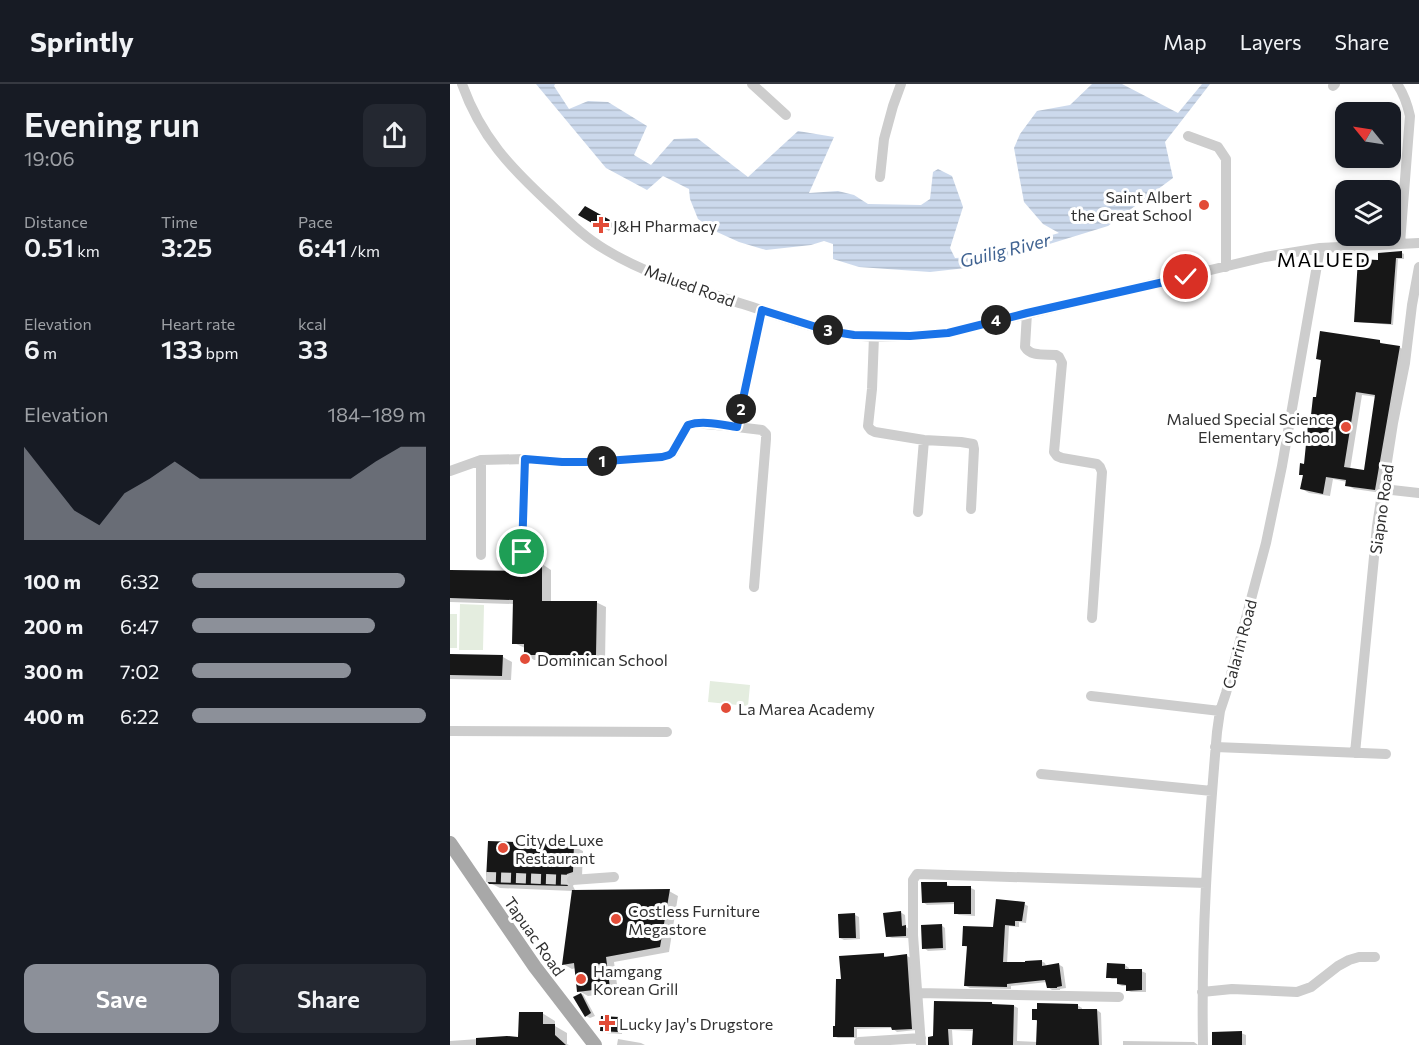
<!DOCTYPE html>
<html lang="en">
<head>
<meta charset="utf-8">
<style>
	:root { --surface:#171b24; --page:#242831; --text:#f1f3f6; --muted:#9ea1a6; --line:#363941; --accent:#8c9099 }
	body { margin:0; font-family:Commissioner,sans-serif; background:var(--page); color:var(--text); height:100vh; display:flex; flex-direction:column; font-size:22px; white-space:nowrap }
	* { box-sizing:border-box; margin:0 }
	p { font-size:20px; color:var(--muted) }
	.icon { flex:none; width:33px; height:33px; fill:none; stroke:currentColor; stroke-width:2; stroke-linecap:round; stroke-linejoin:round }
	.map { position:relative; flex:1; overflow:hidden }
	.panel { display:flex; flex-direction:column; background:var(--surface); width:450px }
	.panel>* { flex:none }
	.needle { width:39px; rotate:300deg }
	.controls { position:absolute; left:885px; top:18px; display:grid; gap:12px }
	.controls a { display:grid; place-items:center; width:66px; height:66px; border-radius:12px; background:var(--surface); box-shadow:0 3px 9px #0003; font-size:30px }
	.pin { position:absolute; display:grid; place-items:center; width:51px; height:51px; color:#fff; margin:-26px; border:3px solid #fff; border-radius:50%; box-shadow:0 2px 6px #0007 }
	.km { position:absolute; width:30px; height:30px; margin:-15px; border-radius:50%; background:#222; color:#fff; font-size:16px; line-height:30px; text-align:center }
	.round { display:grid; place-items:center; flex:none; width:63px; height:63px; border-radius:12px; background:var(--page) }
	.summary { display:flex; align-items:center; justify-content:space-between; height:102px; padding:0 24px }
	h1 { font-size:33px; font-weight:600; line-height:45px }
	.figures { display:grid; grid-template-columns:repeat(3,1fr); gap:9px; height:102px; padding:6px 24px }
	.figures div { display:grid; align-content:center }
	.figures b { font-size:26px; font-weight:600 }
	.figures small { font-size:16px; font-weight:400 }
	.figures p { font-size:16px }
	.chart { height:168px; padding:12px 24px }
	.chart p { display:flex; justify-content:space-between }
	.chart svg { width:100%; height:108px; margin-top:6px; fill:var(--accent); opacity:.7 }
	.cta { display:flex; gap:12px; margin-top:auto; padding:12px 24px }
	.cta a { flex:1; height:69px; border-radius:12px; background:var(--accent); color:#fff; font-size:24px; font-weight:600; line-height:69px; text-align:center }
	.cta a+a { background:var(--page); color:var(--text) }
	ul { padding:0 24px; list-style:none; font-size:20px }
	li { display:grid; grid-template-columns:96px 72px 1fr; align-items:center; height:45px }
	li i { height:15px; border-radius:8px; background:var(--accent) }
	header { display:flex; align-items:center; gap:36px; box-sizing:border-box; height:84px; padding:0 30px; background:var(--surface); border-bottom:2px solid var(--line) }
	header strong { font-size:28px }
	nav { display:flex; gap:33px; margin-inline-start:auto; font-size:21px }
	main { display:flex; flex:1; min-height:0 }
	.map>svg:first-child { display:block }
	.pitch { fill:#e4eddf }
	.water { fill:url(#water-rules) }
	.shadow { fill:#0003; fill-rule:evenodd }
	.building { fill:#171717; fill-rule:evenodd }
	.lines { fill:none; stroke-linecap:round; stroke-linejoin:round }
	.minor-tunnel { stroke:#d6d6d6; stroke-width:10; stroke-dasharray:10 5; stroke-linecap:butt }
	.minor { stroke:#cdcdcd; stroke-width:10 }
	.major { stroke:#a8a8a8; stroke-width:14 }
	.route-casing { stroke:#fff; stroke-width:12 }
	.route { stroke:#1a73e8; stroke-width:8 }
	.poi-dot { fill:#e24c38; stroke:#fff; stroke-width:2 }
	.labels { text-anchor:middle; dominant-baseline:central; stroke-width:6; stroke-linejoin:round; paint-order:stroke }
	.poi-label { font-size:16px; fill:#303030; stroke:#fff; text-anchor:start }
	.street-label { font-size:16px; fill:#303030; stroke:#fff }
	.water-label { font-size:18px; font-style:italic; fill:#3f6291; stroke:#fff }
	.quarter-label { font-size:20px; letter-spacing:1.5px; fill:#000; stroke:#fff }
</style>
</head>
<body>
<header>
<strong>Sprintly</strong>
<nav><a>Map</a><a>Layers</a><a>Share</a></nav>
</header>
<main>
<section class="panel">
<div class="summary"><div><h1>Evening run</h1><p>19:06</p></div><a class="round"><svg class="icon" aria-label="share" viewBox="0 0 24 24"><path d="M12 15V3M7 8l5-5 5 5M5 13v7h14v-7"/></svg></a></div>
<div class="figures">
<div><p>Distance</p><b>0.51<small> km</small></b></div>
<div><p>Time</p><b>3:25</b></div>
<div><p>Pace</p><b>6:41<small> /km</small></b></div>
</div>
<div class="figures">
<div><p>Elevation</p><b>6<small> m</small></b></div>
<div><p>Heart rate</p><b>133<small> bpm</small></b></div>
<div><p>kcal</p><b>33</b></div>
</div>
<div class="chart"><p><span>Elevation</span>184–189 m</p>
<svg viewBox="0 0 160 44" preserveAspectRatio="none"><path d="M0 44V6L10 19L20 32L30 38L40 25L50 19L60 12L70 19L80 19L90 19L100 19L110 19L120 19L130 19L140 12L150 6L160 6V44z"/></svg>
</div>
<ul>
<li><b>100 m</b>6:32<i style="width:91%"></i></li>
<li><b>200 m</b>6:47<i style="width:78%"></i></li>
<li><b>300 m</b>7:02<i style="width:68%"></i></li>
<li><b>400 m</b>6:22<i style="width:100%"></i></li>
</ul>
<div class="cta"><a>Save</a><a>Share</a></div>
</section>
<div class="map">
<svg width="969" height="961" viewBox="0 0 969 961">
	<defs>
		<pattern id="water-rules" width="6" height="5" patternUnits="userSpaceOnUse" patternTransform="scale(1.5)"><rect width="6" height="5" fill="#ccd9ec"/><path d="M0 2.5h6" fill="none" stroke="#b0bbcb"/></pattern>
	</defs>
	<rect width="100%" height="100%" fill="#fff"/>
	<path class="pitch" d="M 10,520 L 34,521 L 33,566 L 9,566 Z
		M 0,530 L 7,530 L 7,564 L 0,564 Z
		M 260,597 L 300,601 L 298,622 L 258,618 Z"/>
	<path class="water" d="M 86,0 L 105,0 L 104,2 L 119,25 L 138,17 L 158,18 L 197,42 L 184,71 L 201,81 L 224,55 L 247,54 L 298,93 L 348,47 L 384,53 L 359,109 L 388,107 L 404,111 L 418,120 L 471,121 L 480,115 L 483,88 L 488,85 L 502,92 L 513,123 L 500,164 L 505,174 L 525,173 L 609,149 L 593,140 L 574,118 L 564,64 L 570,50 L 587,27 L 620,21 L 642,0 L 672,0 L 728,29 L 752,0 L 760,0 L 715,58 L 723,94 L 658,142 L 525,183 L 480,188 L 409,183 L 383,175 L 383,160 L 374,157 L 361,161 L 316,166 L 289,158 L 267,148 L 248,135 L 240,115 L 239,105 L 213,92 L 197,106 L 156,84 Z"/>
	<path class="shadow" d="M 136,124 L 164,140 L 159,147 L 130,131 Z
		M 952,169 L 954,170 L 954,175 L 948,175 L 943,241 L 908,238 L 905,237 L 929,178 L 930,170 Z
		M 930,258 L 936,262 L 949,263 L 956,267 L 932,409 L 904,405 L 897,401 L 897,398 L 883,395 L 880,412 L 859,409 L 852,405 L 854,392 L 850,390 L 855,381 L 867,314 L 872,277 L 868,275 ZM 912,311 L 927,313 L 915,388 L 900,386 Z
		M 92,480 L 101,486 L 101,518 L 146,518 L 156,523 L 155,576 L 84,576 L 75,570 L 75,564 L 64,559 L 64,520 L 0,518 L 0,487 L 74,489 Z
		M 0,572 L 53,573 L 62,578 L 61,596 L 0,595 Z
		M 123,762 L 133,767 L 132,793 L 127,795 L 123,802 L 126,808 L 219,807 L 228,812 L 219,868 L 164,878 L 168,908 L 138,912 L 129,907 L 126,884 L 122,885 L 113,880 L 123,807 L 50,804 L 40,799 Z
		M 496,800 L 500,802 L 521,804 L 525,806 L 525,832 L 509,831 L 505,829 L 505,820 L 477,821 L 473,818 Z
		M 574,820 L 578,822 L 576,839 L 569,838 L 569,843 L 559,842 L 557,880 L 591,877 L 595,879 L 596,882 L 608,880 L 613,883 L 616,904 L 610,905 L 610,906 L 602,906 L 598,903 L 597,898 L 561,902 L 561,905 L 520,904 L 516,902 L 518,864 L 513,861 L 544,845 Z
		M 450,828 L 455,831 L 456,843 L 459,845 L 459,854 L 442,854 L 437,852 Z
		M 405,831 L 409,833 L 410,855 L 394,856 L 390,854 Z
		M 491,841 L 495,844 L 496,866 L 478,867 L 474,864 Z
		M 433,871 L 438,874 L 457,872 L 461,874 L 466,946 L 447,948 L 442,944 L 407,945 L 407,954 L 388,954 L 384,952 L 387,943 L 392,897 Z
		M 675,881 L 679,884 L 679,887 L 691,887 L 696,889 L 696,908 L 681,908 L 677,906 L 677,902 L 672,902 L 668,900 L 669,895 L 662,895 L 658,893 Z
		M 133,910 L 145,932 L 140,934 L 136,932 L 125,914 Z
		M 485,918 L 542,919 L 546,922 L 564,922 L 568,924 L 567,957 L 588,958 L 588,938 L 584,935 L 627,921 L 632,924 L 632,927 L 647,926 L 651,929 L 652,961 L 524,961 L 525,947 L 502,946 L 503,961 L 480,961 L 484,954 Z
		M 92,929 L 105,937 L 105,942 L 117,949 L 117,960 L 119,961 L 0,961 L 0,957 L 57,953 L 70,955 Z
		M 169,934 L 173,937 L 172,950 L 155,949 L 151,946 Z
		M 791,949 L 796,951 L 796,961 L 764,961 Z
		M 168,955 L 191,959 L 195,961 L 167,961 Z
		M 673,957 L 744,958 L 748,961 L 673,961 Z"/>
	<path class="building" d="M 135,122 L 160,136 L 154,146 L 128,131 Z
		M 952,167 L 952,174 L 946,174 L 941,240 L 904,238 L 908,175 L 928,176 L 928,169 Z
		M 870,247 L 930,256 L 930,259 L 950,262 L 925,406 L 895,402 L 896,396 L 876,393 L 873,410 L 850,405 L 853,391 L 849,391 L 850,379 L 854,380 L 858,340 L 860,340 L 863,313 L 866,313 L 871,276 L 866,275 ZM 906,308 L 925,311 L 914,386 L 894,383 Z
		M 72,479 L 92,479 L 92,517 L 147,517 L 146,571 L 74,571 L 74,560 L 62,560 L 63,516 L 0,514 L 0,486 L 72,487 Z
		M 0,570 L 53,571 L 52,592 L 0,591 Z
		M 38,757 L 124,760 L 123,788 L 117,790 L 115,796 L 118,802 L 39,800 L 36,796 Z
		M 471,798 L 497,798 L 497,802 L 521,802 L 521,830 L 504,830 L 504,818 L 472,819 Z
		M 220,805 L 210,863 L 156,873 L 160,904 L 127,908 L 124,879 L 112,881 L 122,806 Z
		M 546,815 L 575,818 L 572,837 L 565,837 L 565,842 L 555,841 L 553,878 L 575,878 L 575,877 L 592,876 L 592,882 L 609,879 L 612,902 L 607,903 L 607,904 L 597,904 L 595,896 L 557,900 L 557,903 L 514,902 L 517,862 L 512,862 L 513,842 L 543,843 Z
		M 451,827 L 452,842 L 456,841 L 456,852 L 436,853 L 433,829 Z
		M 405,829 L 406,854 L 389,854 L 388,830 Z
		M 492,840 L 493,864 L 472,865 L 471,841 Z
		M 434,869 L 434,873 L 457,870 L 462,945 L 442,946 L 441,943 L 404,943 L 404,953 L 383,953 L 383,942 L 385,942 L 386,895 L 391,895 L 389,872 Z
		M 657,879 L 675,880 L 675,885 L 692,885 L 692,906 L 676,907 L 676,901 L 667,900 L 667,894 L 656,894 Z
		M 131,909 L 141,929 L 135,933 L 123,913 Z
		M 484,917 L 542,918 L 542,920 L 564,921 L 563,961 L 522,961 L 523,945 L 498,945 L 499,961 L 478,961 L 478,953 L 483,952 Z
		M 587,919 L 628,920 L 628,925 L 647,925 L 649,961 L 586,961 L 587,936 L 582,936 L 582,925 L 587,925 Z
		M 69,928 L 93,928 L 93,940 L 105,940 L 105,951 L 116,961 L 26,961 L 26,954 L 57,952 L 68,953 Z
		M 151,932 L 169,933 L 168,948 L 150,947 Z
		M 792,947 L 792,961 L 762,961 L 762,948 Z"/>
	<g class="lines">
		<path class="minor-tunnel" d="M 36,793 L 122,796"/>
		<path class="minor" d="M 12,0 C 31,53 60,83 100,120 C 118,137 135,154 156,166 C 199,192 249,206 296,221 C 331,232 366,246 402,251 C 433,255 466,251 498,249 L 815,173 L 870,164 L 969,159
			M 302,0 L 336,31
			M 947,0 C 954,10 957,19 960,32 L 950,159
			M 883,2 L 885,0
			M 738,52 L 768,63 L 776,75 L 776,183
			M 430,93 L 434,55 L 443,22 L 451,0
			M 577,229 L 575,263 C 581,273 595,270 606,271 L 609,273 L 612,279 L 604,368 L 607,372 L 612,374 L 647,380 L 650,383 L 652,388 L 642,534
			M 424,252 L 422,305 L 418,342 L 421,346 L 425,348 L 474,356 L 511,358 L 523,360 L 524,365 L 521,425
			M 287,343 L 312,226
			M 31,376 L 31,471
			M 0,387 L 31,376 L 75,375 L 112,378 L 142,378 L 212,373 L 219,371 L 223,369 L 236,344 L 239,341 L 244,339 L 287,343 L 312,346 L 316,350 L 316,355 L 304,503
			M 933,405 L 969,409
			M 468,428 L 474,356
			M 72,468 L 75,375
			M 641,612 L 770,627
			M 0,647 L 217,648
			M 765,663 L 936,670
			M 905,669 L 927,442 L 943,339 L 955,279 L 962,221 L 969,183
			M 591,690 L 762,707
			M 122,796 L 164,793
			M 752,908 L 782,905 L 847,908 L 861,903 L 888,882 L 899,876 L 909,873 L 925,873
			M 468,909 L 669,913
			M 409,958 L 471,954
			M 471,961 L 463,851 L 463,796 L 467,790 L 756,799
			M 753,961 C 751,856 758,752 767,648 L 770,627 L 776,609 L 816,459 L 832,382 L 870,164"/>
		<path class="major" d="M 0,759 L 85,883 L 145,961"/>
	</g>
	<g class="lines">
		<g class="route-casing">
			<path id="route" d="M 72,468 L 75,375 L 112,378 L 142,378 L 212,373 L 219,371 L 222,369 L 238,341 C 253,336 272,341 287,343 L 312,226 L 379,247 L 404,251 L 460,252 L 498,249 L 577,229 L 736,193"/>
		</g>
		<use href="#route" class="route"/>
	</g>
	<g class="poi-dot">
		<circle cx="754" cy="121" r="6"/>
		<path d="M148 132h6v6h6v6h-6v6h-6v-6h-6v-6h6z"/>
		<circle cx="896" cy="343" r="6"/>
		<circle cx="75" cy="575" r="6"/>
		<circle cx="276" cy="624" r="6"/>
		<circle cx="53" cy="764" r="6"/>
		<circle cx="166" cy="835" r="6"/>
		<circle cx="131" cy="895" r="6"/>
		<path d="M154 930h6v6h6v6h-6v6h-6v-6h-6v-6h6z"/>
	</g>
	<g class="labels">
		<g class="poi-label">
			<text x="742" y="112" text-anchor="end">Saint Albert<tspan x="742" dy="18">the Great School</tspan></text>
			<text x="163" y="141">J&amp;H Pharmacy</text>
			<text x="884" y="334" text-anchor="end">Malued Special Science<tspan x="884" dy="18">Elementary School</tspan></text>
			<text x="87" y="575">Dominican School</text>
			<text x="288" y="624">La Marea Academy</text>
			<text x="65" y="755">City de Luxe<tspan x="65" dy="18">Restaurant</tspan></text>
			<text x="178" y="826">Costless Furniture<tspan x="178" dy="18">Megastore</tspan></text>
			<text x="143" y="886">Hamgang<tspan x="143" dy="18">Korean Grill</tspan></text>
			<text x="169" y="939">Lucky Jay's Drugstore</text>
		</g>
		<g class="street-label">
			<text transform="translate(240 201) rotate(20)">Malued Road</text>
			<text transform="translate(931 425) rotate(-82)">Siapno Road</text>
			<text transform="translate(789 560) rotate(-75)">Calarin Road</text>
			<text transform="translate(85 852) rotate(55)">Tapuac Road</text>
		</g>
		<g class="water-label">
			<text transform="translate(555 166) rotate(-14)">Guilig River</text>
		</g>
		<g class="quarter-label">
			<text x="874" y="175">MALUED</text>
		</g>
	</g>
</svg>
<div class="controls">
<a><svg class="needle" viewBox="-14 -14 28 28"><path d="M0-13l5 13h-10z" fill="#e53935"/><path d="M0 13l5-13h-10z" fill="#9ea1a6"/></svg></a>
<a><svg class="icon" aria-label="layers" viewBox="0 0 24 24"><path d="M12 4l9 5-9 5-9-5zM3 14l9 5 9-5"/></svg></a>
</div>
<div class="pin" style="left:72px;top:468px;background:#1e9e55"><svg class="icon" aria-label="arrive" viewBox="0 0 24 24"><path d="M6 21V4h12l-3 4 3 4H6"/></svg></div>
<div class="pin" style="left:736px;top:193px;background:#d93025"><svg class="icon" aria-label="check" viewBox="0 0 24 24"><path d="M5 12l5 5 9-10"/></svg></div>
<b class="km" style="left:152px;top:377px">1</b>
<b class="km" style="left:291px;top:325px">2</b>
<b class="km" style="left:378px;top:246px">3</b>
<b class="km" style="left:546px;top:236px">4</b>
</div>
</main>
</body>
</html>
